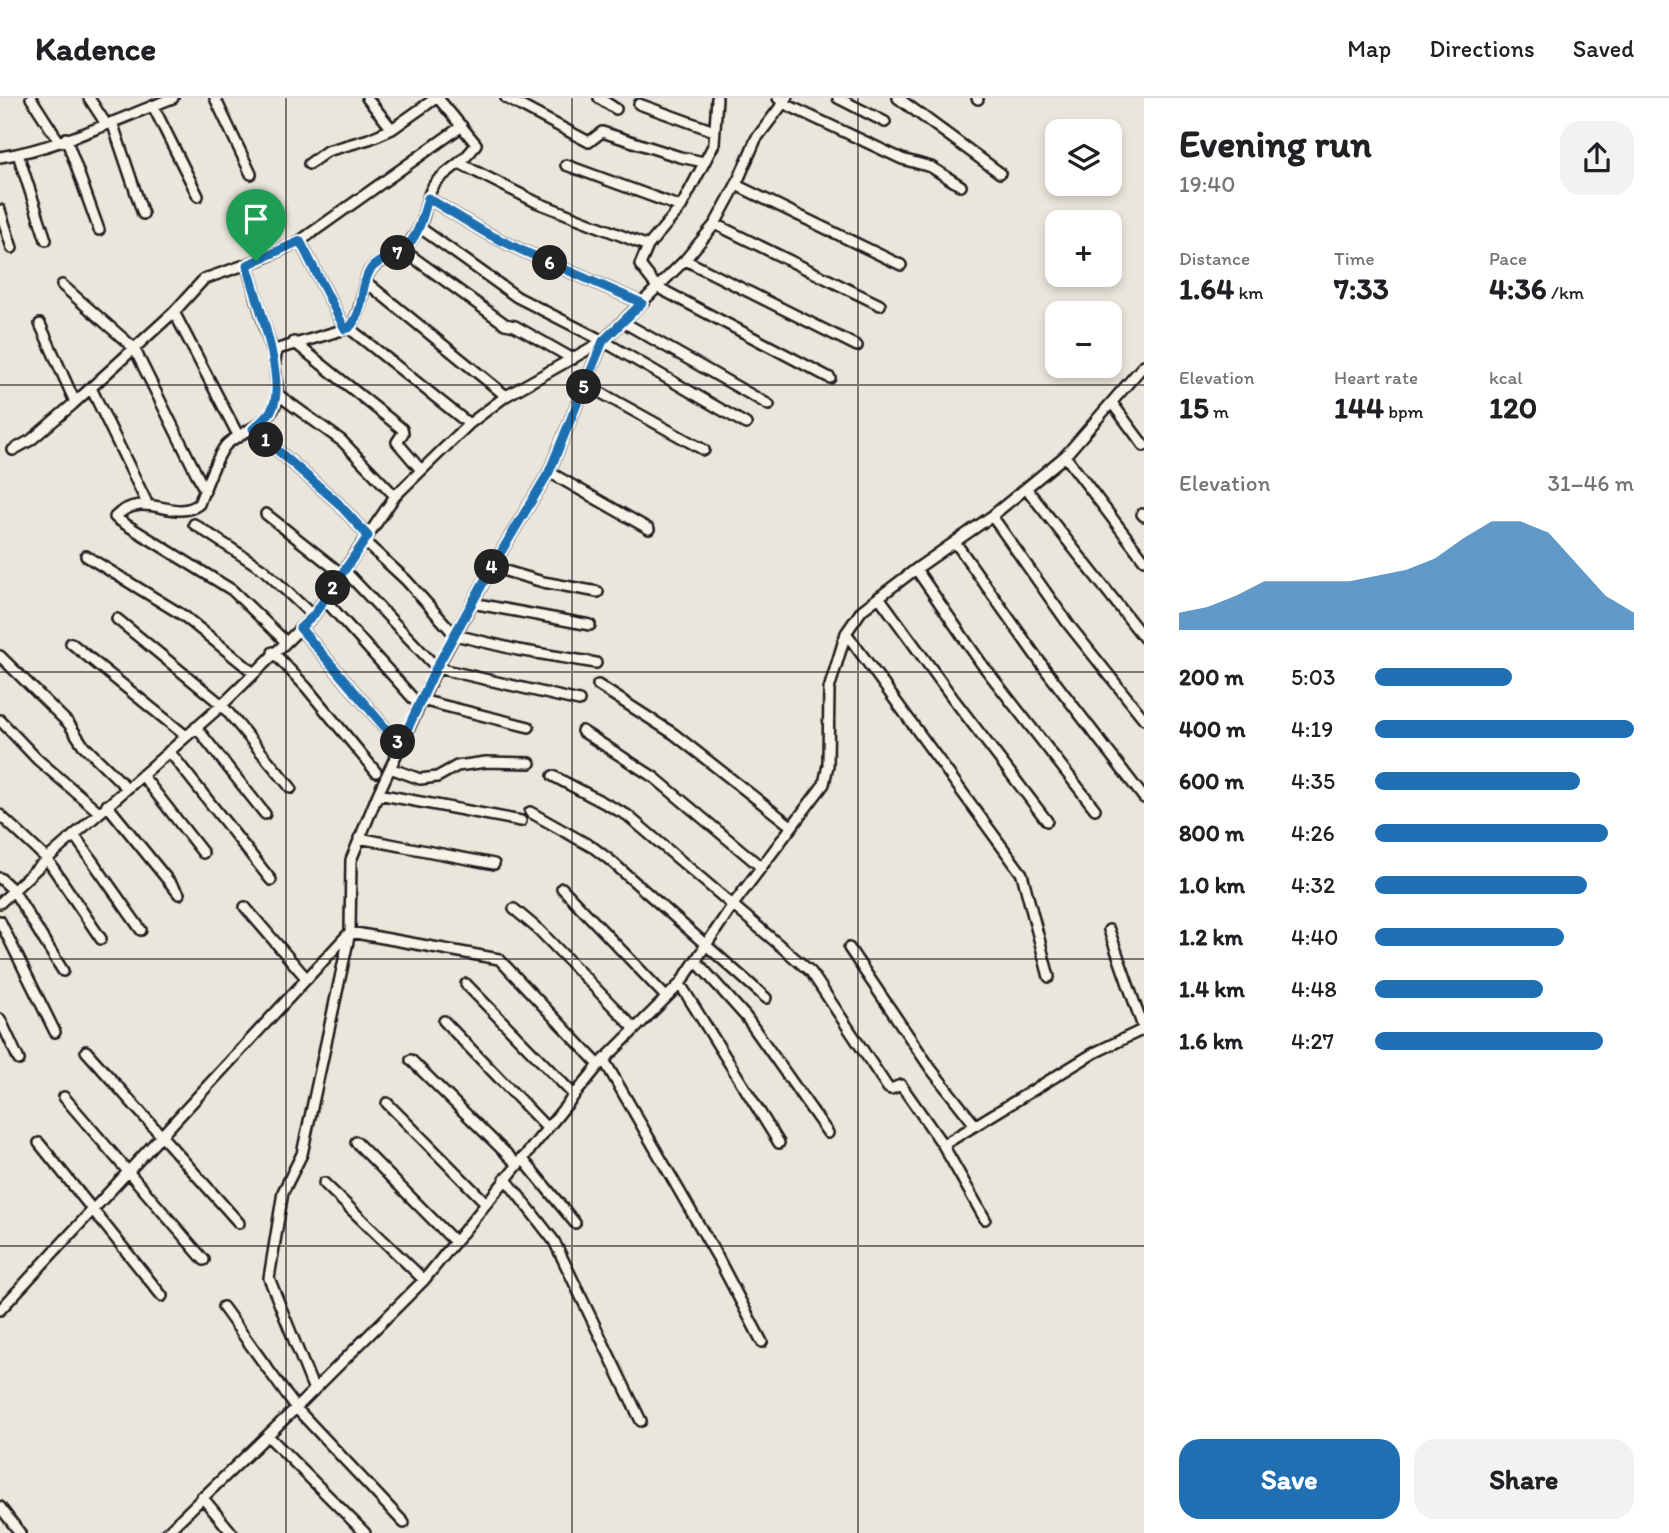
<!DOCTYPE html>
<html lang="en">
<head>
<meta charset="utf-8">
<style>
	:root { --surface:#fff; --page:#f2f2f2; --text:#202124; --muted:#757577; --line:#e0e0e0; --accent:#1f6fb2 }
	body { margin:0; font-family:Itim,sans-serif; background:var(--page); color:var(--text); height:100vh; display:flex; flex-direction:column; font-size:26px; white-space:nowrap }
	* { box-sizing:border-box; margin:0 }
	p { font-size:23px; color:var(--muted) }
	.icon { flex:none; width:38px; height:38px; fill:none; stroke:currentColor; stroke-width:2; stroke-linecap:round; stroke-linejoin:round }
	.map { position:relative; flex:1; overflow:hidden }
	.details { display:flex; flex-direction:column; background:var(--surface); width:525px }
	.details>* { flex:none }
	.controls { position:absolute; left:1045px; top:21px; display:grid; gap:14px }
	.controls a { display:grid; place-items:center; width:77px; height:77px; border-radius:14px; background:var(--surface); box-shadow:0 4px 10px #0003; font-size:35px }
	.pin { position:absolute; display:grid; place-items:center; width:60px; height:60px; color:#fff; margin:-72px -30px; border-radius:50% 50% 50% 0; rotate:-45deg; box-shadow:0 0 7px #0007 }
	.pin .icon { rotate:45deg }
	.km { position:absolute; width:35px; height:35px; margin:-18px; border-radius:50%; background:#222; color:#fff; font-size:19px; line-height:35px; text-align:center }
	.round { display:grid; place-items:center; flex:none; width:74px; height:74px; border-radius:21px; background:var(--page) }
	.headline { display:flex; align-items:center; justify-content:space-between; height:119px; padding:0 35px }
	h1 { font-size:38px; font-weight:700; line-height:52px }
	.stats { display:grid; grid-template-columns:repeat(3,1fr); gap:10px; height:119px; padding:7px 35px }
	.stats div { display:grid; align-content:center }
	.stats b { font-size:30px; font-weight:700 }
	.stats small { font-size:19px; font-weight:400 }
	.stats p { font-size:19px }
	.chart { height:196px; padding:14px 35px }
	.chart p { display:flex; justify-content:space-between }
	.chart svg { width:100%; height:126px; margin-top:7px; fill:var(--accent); opacity:.7 }
	.action { display:flex; gap:14px; margin-top:auto; padding:14px 35px }
	.action a { flex:1; height:80px; border-radius:21px; background:var(--accent); color:#fff; font-size:28px; font-weight:700; line-height:80px; text-align:center }
	.action a+a { background:var(--page); color:var(--text) }
	ul { padding:0 35px; list-style:none; font-size:23px }
	li { display:grid; grid-template-columns:112px 84px 1fr; align-items:center; height:52px }
	li i { height:18px; border-radius:9px; background:var(--accent) }
	header { display:flex; align-items:center; gap:42px; box-sizing:border-box; height:98px; padding:0 35px; background:var(--surface); border-bottom:2px solid var(--line) }
	header strong { font-size:33px }
	nav { display:flex; gap:38px; margin-inline-start:auto; font-size:24px }
	main { display:flex; flex:1; min-height:0 }
	.map>svg:first-child { display:block }
	.lines { fill:none; stroke-linecap:round; stroke-linejoin:round }
	.minor-casing { stroke:#1c1c1c; stroke-width:14 }
	.minor { stroke:#f7f3e8; stroke-width:9 }
	.route-casing { stroke:#fff; stroke-width:14 }
	.route { stroke:#1f6fb2; stroke-width:9 }
	.grid { fill:none; stroke:#1c1c1c; stroke-width:2; stroke-opacity:0.55 }
</style>
</head>
<body>
<header>
<strong>Kadence</strong>
<nav><a>Map</a><a>Directions</a><a>Saved</a></nav>
</header>
<main>
<div class="map">
<svg width="1144" height="1435" viewBox="0 0 1144 1435">
	<rect width="100%" height="100%" fill="#eae6dc"/>
	<filter id="ink" filterUnits="userSpaceOnUse"><feTurbulence type="fractalNoise" baseFrequency=".0143" numOctaves="2"/><feDisplacementMap in="SourceGraphic" scale="14" xChannelSelector="R" yChannelSelector="G"/><feConvolveMatrix kernelMatrix="1 2 1 2 8 2 1 2 1" color-interpolation-filters="sRGB"/></filter>
	<g filter="url(#ink)">
		<g class="lines">
			<g class="minor-casing">
				<path id="minor" d="M 31,0 L 58,42
					M 89,0 L 106,26
					M 215,0 L 251,76
					M 367,0 L 392,31
					M 506,0 L 589,44 L 602,34 L 680,59 L 704,64
					M 599,0 L 616,11
					M 717,0 L 714,46 L 681,109 L 648,148 L 640,167 L 657,189 L 830,280
					M 778,0 L 783,5 L 902,61 L 931,69 L 961,88
					M 838,0 L 885,24
					M 898,0 L 1000,75
					M 977,0 L 978,1
					M 639,6 L 714,33
					M 153,8 L 198,98
					M 112,24 L 143,116
					M 66,40 L 99,132
					M 18,56 L 46,142
					M 0,59 C 58,50 118,21 173,0
					M 459,65 L 536,104 L 648,148
					M 309,66 L 327,53 L 369,41 L 392,31 L 436,0
					M 566,67 L 681,109
					M 736,87 L 901,167
					M 428,100 L 486,135 L 521,152 L 642,205
					M 0,112 L 12,150
					M 715,126 L 880,207
					M 419,129 L 517,199 L 603,243 L 746,326
					M 300,143 L 345,231
					M 403,152 L 505,226 L 515,228 L 573,261
					M 685,162 L 857,248
					M 247,167 L 274,260
					M 366,184 L 506,298
					M 62,187 L 134,250 L 205,393
					M 174,214 L 239,339
					M 623,224 L 769,307
					M 40,226 L 75,304
					M 349,230 L 469,326
					M 294,244 L 402,331 L 403,335 L 397,344 L 421,372
					M 585,286 L 704,352
					M 91,290 L 146,403
					M 277,296 L 342,343 L 395,398
					M 1112,305 L 1144,348
					M 253,331 L 337,404 L 368,438
					M 13,352 L 31,342 L 72,307 L 174,214 L 204,181 L 262,161 L 300,143 L 462,28
					M 1065,358 L 1144,462
					M 549,374 L 649,431
					M 1026,390 L 1144,540
					M 266,416 L 343,477
					M 1142,416 L 1144,418
					M 992,418 L 1069,527 L 1144,621
					M 115,419 C 144,390 173,425 199,406 C 204,393 218,354 227,346 C 241,334 264,328 274,310 C 283,291 269,269 278,251 L 349,230 C 365,212 361,181 372,170 C 382,160 399,158 408,147 C 412,141 417,135 420,128 C 426,114 426,95 437,83 C 450,70 467,62 476,46 L 438,0
					M 117,421 L 232,492 L 285,543
					M 194,426 L 264,472 L 313,518
					M 365,444 L 406,482 L 455,537 L 518,552 L 596,565
					M 955,444 L 1045,571 L 1144,700
					M 86,458 L 184,518 L 254,575
					M 492,469 L 543,484 L 598,494
					M 916,471 L 981,565 L 1095,711
					M 345,473 L 437,570 L 579,603
					M 879,499 L 952,599 L 1047,723
					M 325,502 L 419,607
					M 472,505 L 590,527
					M 117,521 L 222,607 L 291,690
					M 300,530 L 400,647
					M 846,535 L 1022,776 L 1049,879
					M 71,545 L 186,638
					M 273,554 L 306,589 L 376,674
					M 0,558 L 69,626 L 83,647 L 127,690
					M 598,587 L 674,636 L 791,728
					M 421,602 L 529,629
					M 0,622 L 37,661 L 99,714
					M 196,629 L 265,716
					M 582,633 L 655,680 L 761,769
					M 169,653 L 271,782
					M 390,670 L 420,681 L 437,679 L 457,668 L 486,664 L 530,665
					M 142,677 L 203,755
					M 553,678 L 627,717 L 811,874 L 888,990 L 891,991 L 901,987 L 943,1047 L 985,1121
					M 378,696 L 521,723
					M 107,707 L 179,796
					M 530,714 L 594,750 L 611,763 L 766,900
					M 0,717 L 47,761 L 101,841
					M 74,737 L 141,832
					M 359,740 L 494,766
					M 0,780 L 13,792 L 63,873
					M 562,790 L 666,899
					M 0,805 L 47,761 L 222,607 L 313,518 L 395,398 L 469,326 L 506,298 L 603,243 L 685,162 L 715,126 L 736,87 L 756,41 L 787,0
					M 245,809 L 307,881
					M 514,811 L 539,832 L 635,931
					M 0,823 L 55,934
					M 1109,832 L 1144,932
					M 849,850 L 931,971 L 975,1027
					M 696,863 L 746,919 L 828,1035
					M 466,886 L 574,997
					M 680,886 L 779,1045
					M 0,921 L 19,962
					M 444,923 L 547,1030
					M 86,953 L 239,1125
					M 411,962 L 517,1066
					M 604,962 L 718,1160 L 762,1244
					M 64,999 L 204,1162
					M 387,1005 L 486,1105
					M 356,1044 L 455,1144
					M 39,1045 L 162,1198
					M 943,1047 L 1094,955 L 1144,931
					M 522,1060 L 575,1125
					M 505,1080 L 554,1143 L 641,1323
					M 324,1085 L 424,1182
					M 223,1209 L 296,1310 L 404,1425
					M 0,1212 L 350,834 L 499,861 L 599,967
					M 314,1292 L 269,1180 L 283,1094 L 302,1056 L 350,834 L 351,762 L 378,696 L 437,570 L 492,469 L 549,374 L 603,243
					M 268,1338 L 365,1435
					M 202,1399 L 232,1435
					M 0,1409 L 20,1435
					M 166,1435 L 296,1310 L 424,1182 L 599,967 L 680,886 L 732,808 L 824,686 L 828,667 L 829,591 L 846,535 L 862,512 L 916,471 L 992,418 L 1065,358 L 1144,267"/>
			</g>
			<use href="#minor" class="minor"/>
		</g>
	</g>
	<g class="lines" filter="url(#ink)">
		<g class="route-casing">
			<path id="route" d="M 428,100 L 486,135 L 521,152 L 642,205 L 603,243 L 549,374 L 492,469 L 436,570 L 400,647 L 300,530 L 313,518 L 368,438 L 337,404 L 253,331 C 260,324 272,316 274,306 C 284,276 256,199 247,167 L 300,143 L 345,231 L 349,230 C 366,211 359,192 369,174 C 374,163 392,159 401,153 C 418,142 423,118 428,100 Z"/>
		</g>
		<use href="#route" class="route"/>
	</g>
	<path class="grid" d="M 286,0 L 286,1435M 572,0 L 572,1435M 858,0 L 858,1435M 0,287 L 1144,287M 0,574 L 1144,574M 0,861 L 1144,861M 0,1148 L 1144,1148"/>
</svg>
<div class="controls">
<a><svg class="icon" aria-label="layers" viewBox="0 0 24 24"><path d="M12 4l9 5-9 5-9-5zM3 14l9 5 9-5"/></svg></a>
<a>+</a>
<a>−</a>
</div>
<div class="pin" style="left:256px;top:163px;background:#1e9e55"><svg class="icon" aria-label="arrive" viewBox="0 0 24 24"><path d="M6 21V4h12l-3 4 3 4H6"/></svg></div>
<b class="km" style="left:266px;top:342px">1</b>
<b class="km" style="left:333px;top:490px">2</b>
<b class="km" style="left:398px;top:644px">3</b>
<b class="km" style="left:492px;top:469px">4</b>
<b class="km" style="left:584px;top:289px">5</b>
<b class="km" style="left:550px;top:165px">6</b>
<b class="km" style="left:398px;top:155px">7</b>
</div>
<section class="details">
<div class="headline"><div><h1>Evening run</h1><p>19:40</p></div><a class="round"><svg class="icon" aria-label="share" viewBox="0 0 24 24"><path d="M12 15V3M7 8l5-5 5 5M5 13v7h14v-7"/></svg></a></div>
<div class="stats">
<div><p>Distance</p><b>1.64<small> km</small></b></div>
<div><p>Time</p><b>7:33</b></div>
<div><p>Pace</p><b>4:36<small> /km</small></b></div>
</div>
<div class="stats">
<div><p>Elevation</p><b>15<small> m</small></b></div>
<div><p>Heart rate</p><b>144<small> bpm</small></b></div>
<div><p>kcal</p><b>120</b></div>
</div>
<div class="chart"><p><span>Elevation</span>31–46 m</p>
<svg viewBox="0 0 160 44" preserveAspectRatio="none"><path d="M0 44V38L10 36L20 32L30 27L40 27L50 27L60 27L70 25L80 23L90 19L100 12L110 6L120 6L130 10L140 21L150 32L160 38V44z"/></svg>
</div>
<ul>
<li><b>200 m</b>5:03<i style="width:53%"></i></li>
<li><b>400 m</b>4:19<i style="width:100%"></i></li>
<li><b>600 m</b>4:35<i style="width:79%"></i></li>
<li><b>800 m</b>4:26<i style="width:90%"></i></li>
<li><b>1.0 km</b>4:32<i style="width:82%"></i></li>
<li><b>1.2 km</b>4:40<i style="width:73%"></i></li>
<li><b>1.4 km</b>4:48<i style="width:65%"></i></li>
<li><b>1.6 km</b>4:27<i style="width:88%"></i></li>
</ul>
<div class="action"><a>Save</a><a>Share</a></div>
</section>
</main>
</body>
</html>
